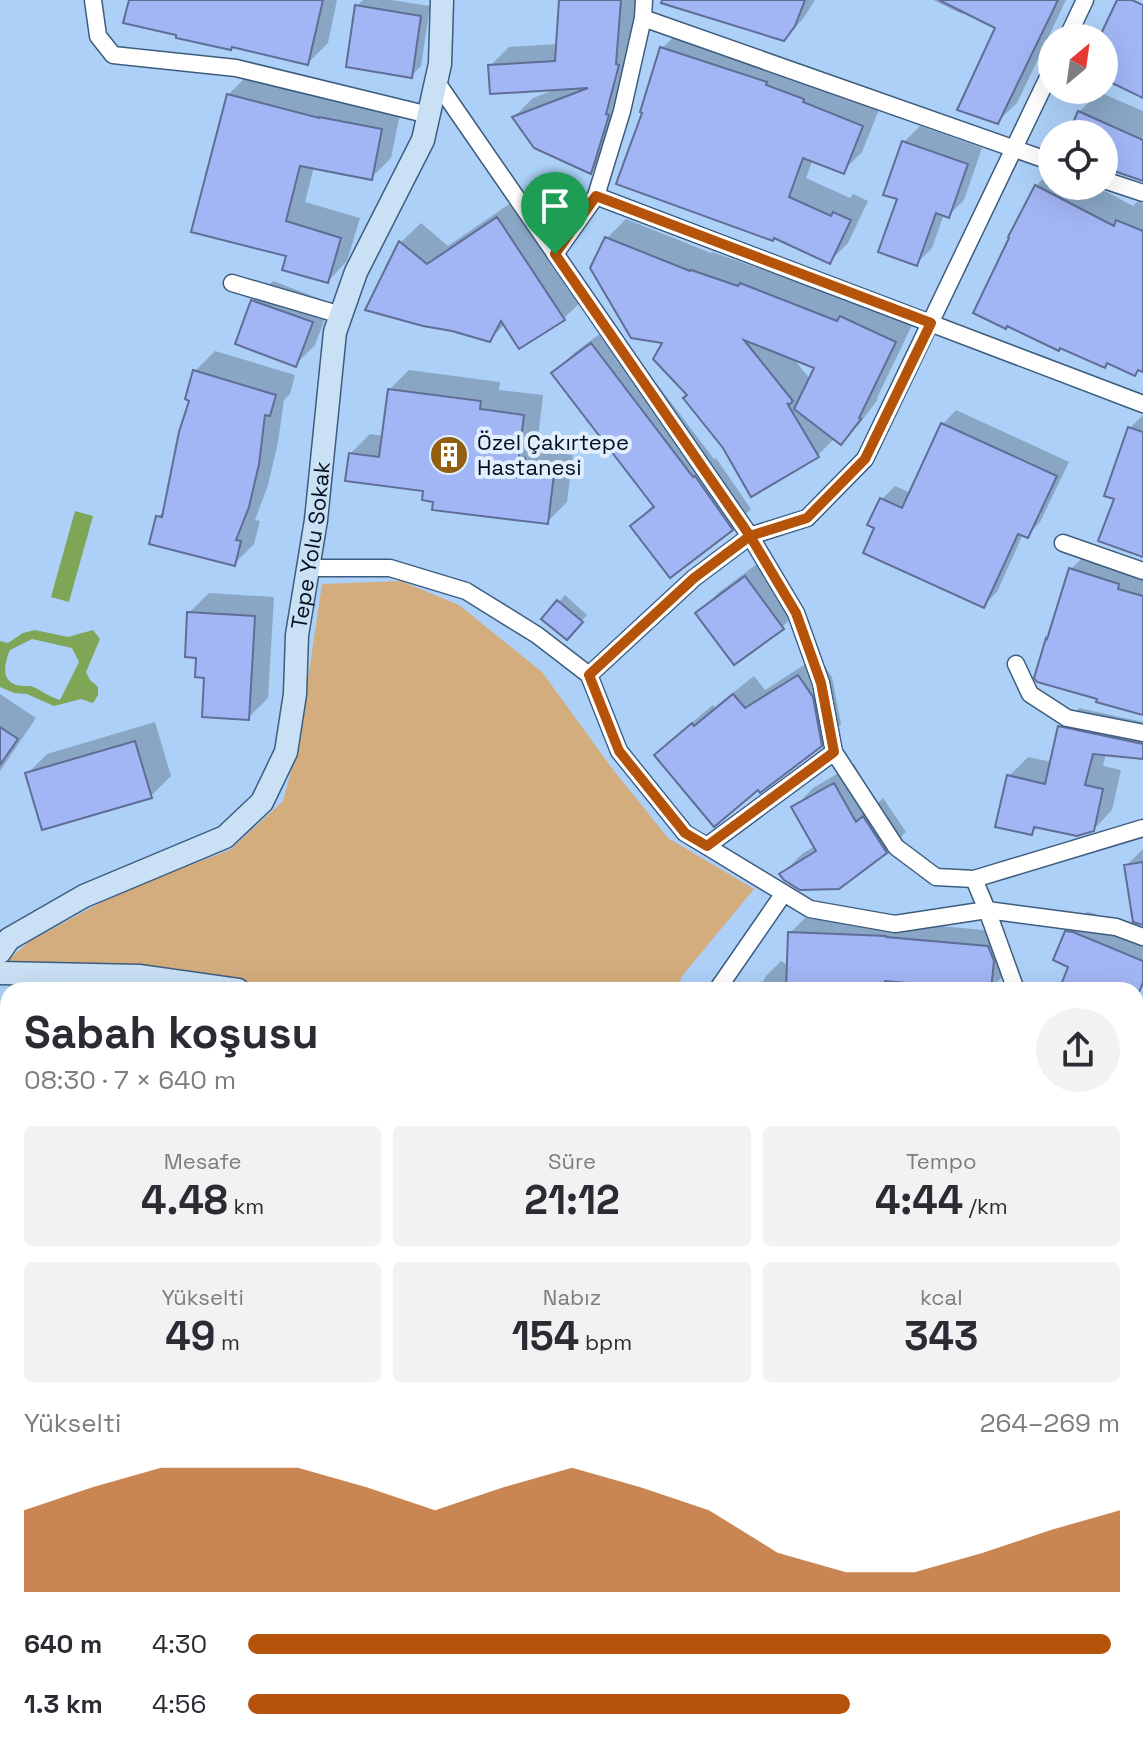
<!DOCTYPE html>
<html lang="tr">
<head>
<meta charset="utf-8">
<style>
	:root { --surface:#fff; --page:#f2f2f3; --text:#2b2b33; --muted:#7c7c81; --accent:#b45309 }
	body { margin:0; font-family:"Space Grotesk",sans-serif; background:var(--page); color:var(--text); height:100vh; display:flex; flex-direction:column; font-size:30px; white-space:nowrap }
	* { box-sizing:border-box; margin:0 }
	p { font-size:26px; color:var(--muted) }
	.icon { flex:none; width:44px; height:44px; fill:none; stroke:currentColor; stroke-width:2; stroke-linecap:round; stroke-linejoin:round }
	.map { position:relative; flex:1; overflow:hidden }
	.sheet { position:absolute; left:0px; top:982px; width:1144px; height:770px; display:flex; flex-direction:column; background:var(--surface); border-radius:24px 24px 0 0; box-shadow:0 8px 32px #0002 }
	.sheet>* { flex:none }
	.needle { width:52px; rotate:29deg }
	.controls { position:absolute; left:1038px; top:24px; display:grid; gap:16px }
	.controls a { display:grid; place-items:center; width:80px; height:80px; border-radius:50%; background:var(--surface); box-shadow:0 8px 32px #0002; font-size:40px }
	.pin { position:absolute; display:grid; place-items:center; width:68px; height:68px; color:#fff; margin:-82px -34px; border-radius:50% 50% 50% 0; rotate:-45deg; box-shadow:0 0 8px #0007 }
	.pin .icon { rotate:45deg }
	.round { display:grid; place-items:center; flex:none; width:84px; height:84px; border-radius:42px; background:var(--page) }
	.head { display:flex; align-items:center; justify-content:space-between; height:136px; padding:0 24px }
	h1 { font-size:44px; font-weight:800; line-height:60px }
	.figures { display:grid; grid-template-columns:repeat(3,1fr); gap:12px; height:136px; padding:8px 24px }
	.figures div { display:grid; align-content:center; border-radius:8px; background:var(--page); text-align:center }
	.figures b { font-size:40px; font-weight:800 }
	.figures small { font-size:22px; font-weight:400 }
	.figures p { font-size:22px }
	.chart { height:224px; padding:16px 24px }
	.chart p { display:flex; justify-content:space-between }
	.chart svg { width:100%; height:144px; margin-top:8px; fill:var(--accent); opacity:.7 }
	ul { padding:0 24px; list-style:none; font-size:26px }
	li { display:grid; grid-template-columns:128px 96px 1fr; align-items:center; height:60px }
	li i { height:20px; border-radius:10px; background:var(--accent) }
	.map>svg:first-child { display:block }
	.green { fill:#d4ad7f }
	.water { fill:#7fa657; fill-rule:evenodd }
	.shadow { fill:#0003; fill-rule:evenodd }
	.building { fill:#a2b6f5; stroke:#606d96; stroke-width:2 }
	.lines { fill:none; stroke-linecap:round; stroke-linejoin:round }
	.street-casing { stroke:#3d5d7f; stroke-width:19 }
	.secondary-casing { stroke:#3d5d7f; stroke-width:25 }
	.street { stroke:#fff; stroke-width:16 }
	.secondary { stroke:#cae0f5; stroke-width:22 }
	.route-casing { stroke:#fff; stroke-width:16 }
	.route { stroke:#b45309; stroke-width:10 }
	.labels { text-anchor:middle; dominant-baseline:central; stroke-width:8; stroke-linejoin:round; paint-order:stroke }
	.poi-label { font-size:22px; fill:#040f1d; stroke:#e0eefe; text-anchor:start }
	.street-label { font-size:22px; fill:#040f1d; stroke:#e0eefe }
</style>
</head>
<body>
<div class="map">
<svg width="1143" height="1751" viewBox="0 0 1143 1751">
	<rect width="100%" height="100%" fill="#acd0f7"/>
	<path class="green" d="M 401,581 L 459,605 L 542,672 L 611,767 L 668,838 L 754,889 L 682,976 L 677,990 L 275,990 L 253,983 L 139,966 L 7,961 L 30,941 L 124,890 L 230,850 L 283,801 L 298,746 L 322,584 Z"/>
	<path class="water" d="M 75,511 L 93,516 L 69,602 L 51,597 Z
		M 35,630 L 68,637 L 93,630 L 100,639 L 86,672 L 90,680 L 98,687 L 98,695 L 93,703 L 81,699 L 54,706 L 27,694 L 14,693 L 0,687 L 0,641 L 8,643 L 23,633 ZM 32,639 L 72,648 L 79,662 L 60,700 C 48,697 39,688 30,686 C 27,686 19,686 16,685 C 0,679 5,662 10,650 Z"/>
	<path class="shadow" d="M 131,0 L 337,0 L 328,43 L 308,63 L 233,46 Z
		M 363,0 L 391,0 L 430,6 L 421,66 L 411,76 L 357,6 Z
		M 560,0 L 638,0 L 610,152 L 591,171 L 514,117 L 533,98 L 557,89 L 490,66 L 509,47 L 558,44 Z
		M 661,0 L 815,0 L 803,19 L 784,39 Z
		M 933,0 L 1066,0 L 1017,103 L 997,122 L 998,27 L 966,11 L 962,14 Z
		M 681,30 L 880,107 L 862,152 L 843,171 L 813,159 L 806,178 L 850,198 L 853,194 L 868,201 L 848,243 L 830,261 L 645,112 L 662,48 Z
		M 248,75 L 401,109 L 391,158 L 371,178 L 314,167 L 305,202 L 360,218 L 347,261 L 328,281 L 289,255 L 228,95 Z
		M 1099,92 L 1143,111 L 1143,180 L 1104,163 L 1104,134 L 1070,134 L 1079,112 Z
		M 920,126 L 982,148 L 964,200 L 948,216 L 944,214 L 932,248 L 916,264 L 899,198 L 904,142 Z
		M 1052,170 L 1052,186 L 1095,186 L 1133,206 L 1138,201 L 1143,204 L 1143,370 L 1036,186 Z
		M 518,198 L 584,299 L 564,318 L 519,346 L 505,324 L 490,339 L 368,308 L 401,242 L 421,223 L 448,246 Z
		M 626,219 L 711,253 L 712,252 L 758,268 L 761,265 L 913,323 L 877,398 L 878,399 L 860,423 L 841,442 L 835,438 L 817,456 L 689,394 L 666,342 L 607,238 ZM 792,357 L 817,367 L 811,380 Z
		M 273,281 L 331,303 L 315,345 L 295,365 L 253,301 Z
		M 612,325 L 714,459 L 716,458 L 751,509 L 731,529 L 632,526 L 654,504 L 554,373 L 574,353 Z
		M 215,351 L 295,375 L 290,394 L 284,400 L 278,442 L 268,485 L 255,520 L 260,521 L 254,544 L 234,564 L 158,517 L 165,510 L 192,400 L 187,398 L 195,371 Z
		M 409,370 L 500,382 L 499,390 L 543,395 L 538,438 L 544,438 L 543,451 L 573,455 L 567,502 L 547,522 L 435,500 L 426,489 L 350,454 L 370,434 L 384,436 L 389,390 Z
		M 956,410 L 1069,462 L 1040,522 L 1027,536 L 1023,534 L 997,592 L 983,606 L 877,527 L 882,499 L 895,486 L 911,493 L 943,424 Z
		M 1143,415 L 1143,555 L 1116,498 L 1130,428 Z
		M 1083,557 L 1131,572 L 1129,576 L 1143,580 L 1143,713 L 1099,698 L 1070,570 Z
		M 765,558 L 802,607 L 782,627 L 698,613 L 718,593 Z
		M 209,593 L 274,597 L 268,698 L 248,718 L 206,676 L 198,656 L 189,613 Z
		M 565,595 L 587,615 L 573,631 L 544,619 Z
		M 818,656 L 832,677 L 841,724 L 820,744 L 657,755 L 677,735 L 713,705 L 715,707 L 754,676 L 765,690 Z
		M 0,694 L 36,718 L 0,771 Z
		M 1079,708 L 1143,722 L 1143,746 L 1106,753 L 1103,766 L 1121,770 L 1112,810 L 1093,830 L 1039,826 L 1032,833 L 1009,776 L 1028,757 L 1052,762 L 1060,727 Z
		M 155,722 L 171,776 L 151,796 L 27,774 L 47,754 Z
		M 854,764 L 877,804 L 883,798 L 906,832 L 886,852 L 782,874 L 802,854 L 815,846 L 794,808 L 813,788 Z
		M 1143,849 L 1143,915 L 1126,866 Z
		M 1087,912 L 1093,913 L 1143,934 L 1143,987 L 1137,993 L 1136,990 L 1062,990 L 1071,966 L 1067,932 Z
		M 805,918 L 900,922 L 1003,932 L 1005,974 L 991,988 L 909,981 L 911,990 L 758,990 L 766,976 L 781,961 L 789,966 L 790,933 Z
		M 142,984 L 148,985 L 149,990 L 124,990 Z
		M 0,1014 L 8,1016 L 8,1111 L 0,1116 Z
		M 1143,1047 L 1143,1102 L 1136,1108 L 1136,1051 Z
		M 1143,1132 L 1143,1234 L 1136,1247 L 1136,1144 Z
		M 0,1144 L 8,1149 L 8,1158 L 0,1171 Z
		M 1136,1253 L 1143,1257 L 1143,1277 L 1136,1290 Z
		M 2,1304 L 8,1307 L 8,1378 L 0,1372 L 0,1305 Z
		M 1136,1316 L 1143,1320 L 1143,1363 L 1136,1370 Z
		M 1136,1423 L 1143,1426 L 1140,1491 L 1143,1493 L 1143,1556 L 1136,1552 Z
		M 8,1458 L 8,1471 L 2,1464 Z
		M 1136,1601 L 1143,1605 L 1143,1720 L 1136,1716 Z
		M 21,1744 L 47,1744 L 53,1751 L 13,1751 Z
		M 127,1744 L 182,1745 L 291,1744 L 284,1751 L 127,1751 Z
		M 307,1744 L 452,1744 L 456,1751 L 306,1751 Z
		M 538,1744 L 540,1744 L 551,1751 L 531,1751 Z
		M 614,1744 L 651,1744 L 654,1746 L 651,1751 L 611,1751 Z
		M 667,1744 L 856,1744 L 856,1751 L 667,1751 Z
		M 937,1744 L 988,1744 L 981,1751 L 950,1751 L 946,1744 L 940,1748 Z
		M 1086,1744 L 1132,1744 L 1134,1751 L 1088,1751 Z
		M 463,1745 L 474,1751 L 457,1751 Z"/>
	<path class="building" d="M 129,0 L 323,0 L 308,65 L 232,47 L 231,50 L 176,38 L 176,35 L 123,23 Z
		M 559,0 L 621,0 L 616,64 L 619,65 L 606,114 L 609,115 L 591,174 L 534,148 L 512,117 L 588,88 L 490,94 L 488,65 L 555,61 Z
		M 662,0 L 805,0 L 795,26 L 784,41 L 661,3 Z
		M 939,0 L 1058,0 L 998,124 L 957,110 L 995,28 Z
		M 1117,0 L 1132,0 L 1143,5 L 1143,98 L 1104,79 L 1104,35 L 1101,34 Z
		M 355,5 L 421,16 L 412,78 L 346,67 Z
		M 660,47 L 767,82 L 766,85 L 804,99 L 803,102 L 863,126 L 844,174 L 803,158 L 789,197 L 831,216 L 833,212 L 851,220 L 830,264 L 774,238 L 773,241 L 616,184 L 642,113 L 640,112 Z
		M 227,94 L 319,118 L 319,117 L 382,129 L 372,180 L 300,166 L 286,221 L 341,238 L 328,283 L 282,270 L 286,256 L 191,232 Z
		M 1078,111 L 1143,140 L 1143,181 L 1117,172 L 1104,165 L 1104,134 L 1068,134 Z
		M 902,141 L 968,164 L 949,218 L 936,213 L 917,266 L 878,252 L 897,199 L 883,195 Z
		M 1035,185 L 1114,226 L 1116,220 L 1143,231 L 1143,372 L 1138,370 L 1135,376 L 1107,363 L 1105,368 L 1060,348 L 1059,351 L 1007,326 L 1006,329 L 973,313 L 1009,238 L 1008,237 Z
		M 497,217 L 565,320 L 519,349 L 501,321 L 490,342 L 452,331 L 423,326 L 365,310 L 399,241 L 427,264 Z
		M 605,237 L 690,271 L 691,270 L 738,286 L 740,283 L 837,321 L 840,316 L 896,342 L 859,418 L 861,419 L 841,445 L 794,409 L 814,368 L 744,340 L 793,401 L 789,405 L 787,403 L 819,457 L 751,497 L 723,448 L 683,398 L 687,395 L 653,359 L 662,343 L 631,338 L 590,268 Z
		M 251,300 L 313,322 L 296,367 L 235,344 Z
		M 591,343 L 693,477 L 695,476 L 733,530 L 670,578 L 630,526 L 654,507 L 551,373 Z
		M 193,370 L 276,395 L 270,416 L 265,415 L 259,464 L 249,507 L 236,540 L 241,541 L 235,566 L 149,544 L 156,516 L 162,517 L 179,432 L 189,401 L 185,399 Z
		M 388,389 L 481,401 L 480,409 L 524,415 L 519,457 L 525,458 L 524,471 L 554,474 L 548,524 L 432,510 L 433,502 L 422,500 L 423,491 L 345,481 L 349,453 L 379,457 Z
		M 941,423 L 1057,476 L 1028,538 L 1018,534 L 984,608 L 863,553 L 874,528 L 867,525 L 880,498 L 902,508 Z
		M 1128,427 L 1143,432 L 1143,557 L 1098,541 L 1114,499 L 1104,496 Z
		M 1069,568 L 1119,584 L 1118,589 L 1143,596 L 1143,715 L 1096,702 L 1097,699 L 1037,682 L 1034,678 L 1046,638 L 1047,639 Z
		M 745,576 L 784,629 L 734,665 L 695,613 Z
		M 557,600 L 583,622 L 567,640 L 541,619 Z
		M 187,612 L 255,616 L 249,720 L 202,717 L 204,678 L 195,677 L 196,658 L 185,657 Z
		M 798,675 L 813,697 L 822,746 L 760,793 L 758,790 L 714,827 L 654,755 L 692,723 L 694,726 L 733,694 L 745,708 Z
		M 1058,726 L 1143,744 L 1143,759 L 1093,754 L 1085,785 L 1103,789 L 1094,831 L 1077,836 L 1034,827 L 1032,835 L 995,827 L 1007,775 L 1045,784 Z
		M 0,727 L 18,739 L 0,765 Z
		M 135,741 L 152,798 L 42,830 L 25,773 Z
		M 834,783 L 856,822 L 863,816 L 887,853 L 839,889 L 800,890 L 784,880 L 779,874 L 816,851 L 791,807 Z
		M 1143,862 L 1143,925 L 1133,922 L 1124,865 Z
		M 1065,931 L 1073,932 L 1143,961 L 1143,982 L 1138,995 L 1136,990 L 1059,990 L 1068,967 L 1053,960 Z
		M 788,932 L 886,936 L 886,937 L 988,946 L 994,961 L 991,990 L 885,981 L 885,990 L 786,990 Z"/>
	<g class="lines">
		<g class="street-casing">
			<path id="street" d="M 93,0 L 98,36 L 113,55 L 236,68 L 429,115
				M 643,18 L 1052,162
				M 1067,38 L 1085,0
				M 436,81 L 750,536 L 796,613 L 821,683 L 834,752 L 896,847 L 936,877 L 974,879 L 1143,828
				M 1104,180 L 1143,193
				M 596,196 L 1143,404
				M 555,254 L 596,196 L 622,111 L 643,18 L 644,0
				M 232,283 L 341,315
				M 1063,543 L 1143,571
				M 308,568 L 390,568 L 466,591 L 537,635 L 589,675 L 619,751 L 685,833 L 810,909 L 895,924 L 987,910 L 1116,927 L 1143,937
				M 1016,664 L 1030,694 L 1067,718 L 1143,733
				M 589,675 L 694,578 L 750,536 L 807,518 L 865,459 L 1052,69
				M 707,846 L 834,752
				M 974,879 L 987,910 L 1016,990
				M 86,975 L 92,990
				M 717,990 L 784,893
				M 1136,1335 L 1143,1340
				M 0,1396 L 8,1404
				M 1136,1431 L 1139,1413 L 1143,1409
				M 1136,1463 L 1143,1483
				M 1136,1738 L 1143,1744
				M 478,1744 L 481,1751
				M 861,1744 L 862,1751
				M 873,1744 L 875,1746 L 878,1744
				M 166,1751 L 170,1744
				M 293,1751 L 295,1744
				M 641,1751 L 642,1744"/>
		</g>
		<g class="secondary-casing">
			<g id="secondary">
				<path id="s1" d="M 0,952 L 9,939 L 84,896 L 225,837 L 262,802 L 286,752 L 295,694 L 297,635 L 316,520 L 335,332 L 356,272 L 423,140 L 440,64 L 442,0"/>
				<path d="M 0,973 L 139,976 L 238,990"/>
				<path d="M 845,1744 L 846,1751"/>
			</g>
		</g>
		<use href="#street" class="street"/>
		<use href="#secondary" class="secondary"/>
	</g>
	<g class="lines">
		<g class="route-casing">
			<path id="route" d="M 555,254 L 750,536 L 694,578 L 589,675 L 619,751 L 685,833 L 707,846 L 834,752 L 821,683 L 796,613 L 750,536 L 807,518 L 865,459 L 931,323 L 596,196 L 555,254"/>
		</g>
		<use href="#route" class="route"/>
	</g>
	<defs>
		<g id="building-disc" transform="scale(2)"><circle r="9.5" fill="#925e10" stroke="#e0eefe"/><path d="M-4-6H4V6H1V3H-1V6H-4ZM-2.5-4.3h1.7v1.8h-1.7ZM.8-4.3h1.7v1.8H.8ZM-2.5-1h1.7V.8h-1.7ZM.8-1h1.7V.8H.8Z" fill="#fff"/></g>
	</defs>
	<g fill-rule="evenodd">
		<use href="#building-disc" x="449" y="455"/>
	</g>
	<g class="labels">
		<g class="poi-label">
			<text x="477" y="442">Özel Çakırtepe<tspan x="477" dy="25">Hastanesi</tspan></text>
		</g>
		<g class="street-label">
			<text stroke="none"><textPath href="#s1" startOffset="570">Tepe Yolu Sokak</textPath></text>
		</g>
	</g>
</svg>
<div class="controls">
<a><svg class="needle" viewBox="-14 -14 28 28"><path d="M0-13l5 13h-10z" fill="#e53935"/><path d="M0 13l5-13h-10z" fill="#7c7c81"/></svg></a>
<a><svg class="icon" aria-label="locate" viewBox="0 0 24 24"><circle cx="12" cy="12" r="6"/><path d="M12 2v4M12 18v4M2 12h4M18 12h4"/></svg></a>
</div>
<div class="pin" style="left:555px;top:254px;background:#1e9e55"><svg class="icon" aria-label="arrive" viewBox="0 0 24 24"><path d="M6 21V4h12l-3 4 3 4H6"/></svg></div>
<section class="sheet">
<div class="head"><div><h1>Sabah koşusu</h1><p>08:30 · 7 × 640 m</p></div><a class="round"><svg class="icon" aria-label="share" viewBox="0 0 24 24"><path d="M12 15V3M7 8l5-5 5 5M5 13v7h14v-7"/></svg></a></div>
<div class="figures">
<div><p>Mesafe</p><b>4.48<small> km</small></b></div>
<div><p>Süre</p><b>21:12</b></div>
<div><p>Tempo</p><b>4:44<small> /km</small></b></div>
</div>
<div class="figures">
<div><p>Yükselti</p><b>49<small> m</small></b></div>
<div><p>Nabız</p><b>154<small> bpm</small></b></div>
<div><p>kcal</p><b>343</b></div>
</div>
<div class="chart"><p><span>Yükselti</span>264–269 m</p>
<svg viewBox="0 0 160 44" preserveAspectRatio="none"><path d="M0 44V19L10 12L20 6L30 6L40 6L50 12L60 19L70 12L80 6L90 12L100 19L110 32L120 38L130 38L140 32L150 25L160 19V44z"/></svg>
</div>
<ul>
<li><b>640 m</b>4:30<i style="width:99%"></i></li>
<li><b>1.3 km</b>4:56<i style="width:69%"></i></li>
</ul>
</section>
</div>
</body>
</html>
